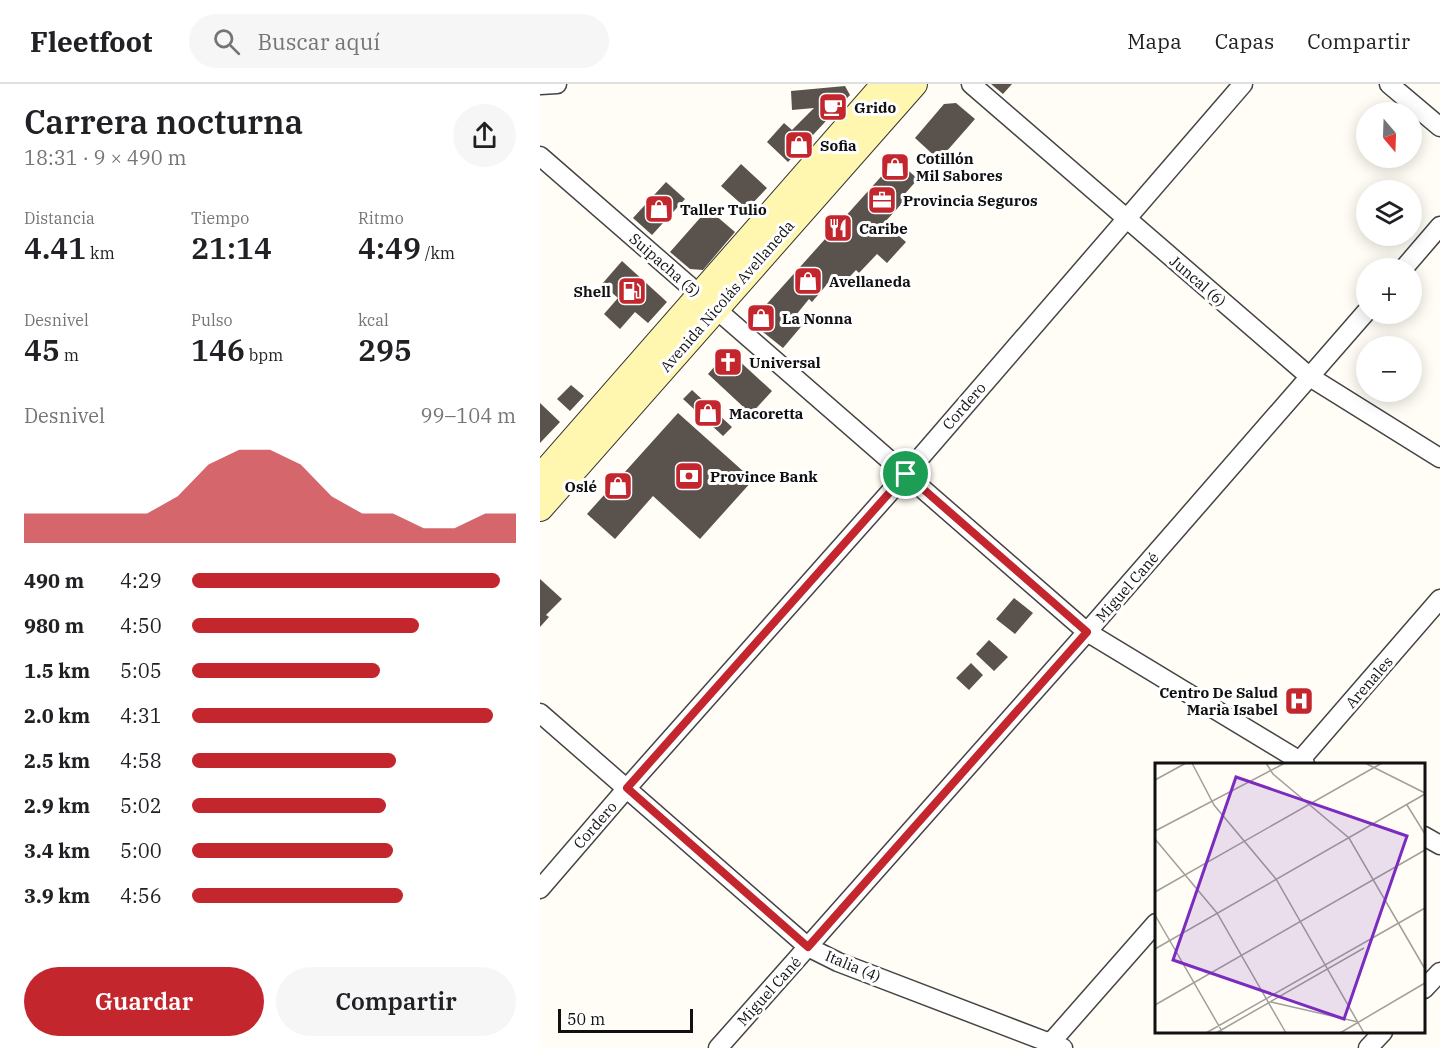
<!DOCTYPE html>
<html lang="es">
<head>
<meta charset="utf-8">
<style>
	:root { --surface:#fff; --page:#f6f6f6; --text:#202124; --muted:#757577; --line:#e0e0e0; --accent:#c4262e }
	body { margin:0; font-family:"IBM Plex Serif",serif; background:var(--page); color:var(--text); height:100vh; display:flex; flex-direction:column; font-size:22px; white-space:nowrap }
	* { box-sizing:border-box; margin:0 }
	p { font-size:20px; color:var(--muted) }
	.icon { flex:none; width:33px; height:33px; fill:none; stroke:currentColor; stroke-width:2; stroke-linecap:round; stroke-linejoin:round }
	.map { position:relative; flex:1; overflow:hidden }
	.sheet { display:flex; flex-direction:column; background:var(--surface); width:540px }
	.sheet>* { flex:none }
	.needle { width:39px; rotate:161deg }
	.tools { position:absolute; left:816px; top:18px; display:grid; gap:12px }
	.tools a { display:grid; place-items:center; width:66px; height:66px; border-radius:50%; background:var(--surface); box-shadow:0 3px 15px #0003; font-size:30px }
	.scale { position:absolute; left:18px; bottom:15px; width:135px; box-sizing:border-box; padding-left:6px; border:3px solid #111; border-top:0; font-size:16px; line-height:21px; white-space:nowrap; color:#111; -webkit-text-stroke:4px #fff; paint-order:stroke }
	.pin { position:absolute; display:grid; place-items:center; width:51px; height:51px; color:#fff; margin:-26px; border:3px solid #fff; border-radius:50%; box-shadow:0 2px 6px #0007 }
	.round { display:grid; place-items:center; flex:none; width:63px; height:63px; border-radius:32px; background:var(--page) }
	.overview { display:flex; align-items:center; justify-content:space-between; height:102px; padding:0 24px }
	h1 { font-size:33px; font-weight:600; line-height:45px }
	.stats { display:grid; grid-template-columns:repeat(3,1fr); gap:9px; height:102px; padding:6px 24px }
	.stats div { display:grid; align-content:center }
	.stats b { font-size:30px; font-weight:600 }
	.stats small { font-size:16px; font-weight:400 }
	.stats p { font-size:16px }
	.chart { height:168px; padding:12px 24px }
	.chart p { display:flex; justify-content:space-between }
	.chart svg { width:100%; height:108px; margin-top:6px; fill:var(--accent); opacity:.7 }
	.primary-button { display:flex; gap:12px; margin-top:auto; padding:12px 24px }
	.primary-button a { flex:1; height:69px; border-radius:36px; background:var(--accent); color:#fff; font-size:24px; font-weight:600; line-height:69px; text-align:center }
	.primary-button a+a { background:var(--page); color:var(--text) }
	ul { padding:0 24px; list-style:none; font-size:20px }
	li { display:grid; grid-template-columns:96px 72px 1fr; align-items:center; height:45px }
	li i { height:15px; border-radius:8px; background:var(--accent) }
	header { display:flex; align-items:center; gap:36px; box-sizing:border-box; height:84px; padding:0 30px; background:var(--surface); border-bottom:2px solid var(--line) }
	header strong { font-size:28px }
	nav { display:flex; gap:33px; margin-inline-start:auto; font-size:21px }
	.search { width:420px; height:54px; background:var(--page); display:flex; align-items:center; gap:15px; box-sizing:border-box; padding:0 21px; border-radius:33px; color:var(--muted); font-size:22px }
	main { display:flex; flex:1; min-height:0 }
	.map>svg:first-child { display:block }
	.building { fill:#5a524d }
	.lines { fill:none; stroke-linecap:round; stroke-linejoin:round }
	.street-casing { stroke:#444; stroke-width:21 }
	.secondary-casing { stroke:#333; stroke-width:28 }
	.street { stroke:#fff; stroke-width:18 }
	.secondary { stroke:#fff6b0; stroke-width:26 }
	.route-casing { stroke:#fff; stroke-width:12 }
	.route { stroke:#c4262e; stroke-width:8 }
	.labels { text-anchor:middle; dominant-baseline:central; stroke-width:6; stroke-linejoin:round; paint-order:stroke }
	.poi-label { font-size:15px; font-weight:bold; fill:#111; stroke:#fff; text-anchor:start }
	.street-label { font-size:15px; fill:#111; stroke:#fff }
	.inset-road { fill:none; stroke:#a09f9a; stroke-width:1.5 }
	.view { fill:#7b2cbf; fill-opacity:0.15; stroke:#7b2cbf; stroke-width:3 }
	.inset-edge { fill:none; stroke:#111; stroke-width:3 }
</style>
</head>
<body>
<header>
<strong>Fleetfoot</strong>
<div class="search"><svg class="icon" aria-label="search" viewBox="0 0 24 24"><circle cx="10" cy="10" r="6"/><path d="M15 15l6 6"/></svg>Buscar aquí</div>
<nav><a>Mapa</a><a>Capas</a><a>Compartir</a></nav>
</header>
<main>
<section class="sheet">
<div class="overview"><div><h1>Carrera nocturna</h1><p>18:31 · 9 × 490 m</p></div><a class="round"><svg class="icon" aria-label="share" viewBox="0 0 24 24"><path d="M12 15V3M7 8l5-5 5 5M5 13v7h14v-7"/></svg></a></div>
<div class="stats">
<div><p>Distancia</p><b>4.41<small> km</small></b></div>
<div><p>Tiempo</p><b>21:14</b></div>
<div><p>Ritmo</p><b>4:49<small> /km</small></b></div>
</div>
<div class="stats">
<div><p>Desnivel</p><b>45<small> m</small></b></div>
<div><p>Pulso</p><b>146<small> bpm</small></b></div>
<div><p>kcal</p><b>295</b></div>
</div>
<div class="chart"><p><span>Desnivel</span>99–104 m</p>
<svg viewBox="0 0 160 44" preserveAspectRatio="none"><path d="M0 44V32L10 32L20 32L30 32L40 32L50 25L60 12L70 6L80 6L90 12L100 25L110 32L120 32L130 38L140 38L150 32L160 32V44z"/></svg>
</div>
<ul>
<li><b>490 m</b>4:29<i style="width:95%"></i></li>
<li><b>980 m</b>4:50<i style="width:70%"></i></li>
<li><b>1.5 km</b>5:05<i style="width:58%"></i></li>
<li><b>2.0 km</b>4:31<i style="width:93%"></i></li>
<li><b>2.5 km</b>4:58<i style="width:63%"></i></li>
<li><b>2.9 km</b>5:02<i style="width:60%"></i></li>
<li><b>3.4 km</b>5:00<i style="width:62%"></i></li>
<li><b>3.9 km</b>4:56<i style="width:65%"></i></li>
</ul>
<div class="primary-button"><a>Guardar</a><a>Compartir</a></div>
</section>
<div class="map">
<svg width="900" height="964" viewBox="0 0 900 964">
	<rect width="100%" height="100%" fill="#fffdf5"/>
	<path class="building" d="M 451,0 L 472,0 L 463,10 Z
		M 305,2 L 310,11 L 248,78 L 227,58 L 244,39 L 252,46 L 274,24 L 252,26 L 251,7 Z
		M 416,19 L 435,35 L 399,76 L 375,54 L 404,20 Z
		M 356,76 L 378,95 L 362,113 L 365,116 L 344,139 L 366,158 L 347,179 L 337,170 L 319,189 L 316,186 L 297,206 L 289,198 L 272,218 L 269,215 L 256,231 L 265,238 L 243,264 L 218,244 L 216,232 Z
		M 201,80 L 227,104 L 207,125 L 181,102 Z
		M 126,98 L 145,115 L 112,151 L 93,134 Z
		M 168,125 L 195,148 L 163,186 L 150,185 L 130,168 Z
		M 82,177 L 127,218 L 108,239 L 95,228 L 80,245 L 64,230 L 78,214 L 62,200 Z
		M 183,273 L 196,274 L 232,307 L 211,330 L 168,290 Z
		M 31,301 L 44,312 L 30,327 L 17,315 Z
		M 152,306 L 192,343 L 183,352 L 143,315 Z
		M 0,319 L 20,338 L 0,359 Z
		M 138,329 L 213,396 L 160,455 L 113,412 L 75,455 L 47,430 Z
		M 0,495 L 22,515 L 6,531 L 9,533 L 0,543 Z
		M 474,514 L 493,529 L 475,550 L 456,535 Z
		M 449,556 L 468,573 L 454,587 L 436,570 Z
		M 431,579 L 443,591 L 429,606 L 416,594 Z"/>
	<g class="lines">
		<g class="street-casing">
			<path id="street" d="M 431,0 L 770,293 L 900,374
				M 849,0 L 900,43
				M 0,1 L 17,0
				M 0,72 L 547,548 L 765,680
				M 864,184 L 900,142
				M 0,629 L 268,863 L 298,878 L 523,964
				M 757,680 L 900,515
				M 884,752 L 900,761
				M 0,805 L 87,704 L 366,390 L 703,0
				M 884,905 L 900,888
				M 178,964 L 547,548 L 826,228
				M 506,964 L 616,839
				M 828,964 L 843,948"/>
		</g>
		<g class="secondary-casing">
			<path id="secondary" d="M 0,394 L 345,0
				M 0,424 L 374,0"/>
		</g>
		<use href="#street" class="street"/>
		<use href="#secondary" class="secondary"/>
	</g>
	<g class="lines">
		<g class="route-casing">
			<path id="route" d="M 366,390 L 547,548 L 268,863 L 87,704 Z"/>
		</g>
		<use href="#route" class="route"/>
	</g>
	<defs>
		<g id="cafe-square" transform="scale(1.5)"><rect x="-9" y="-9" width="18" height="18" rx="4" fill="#c4262e" stroke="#fff"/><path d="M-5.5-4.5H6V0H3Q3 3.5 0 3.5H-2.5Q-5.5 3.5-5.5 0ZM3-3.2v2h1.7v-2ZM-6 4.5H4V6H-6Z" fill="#fff"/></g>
		<g id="shop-square" transform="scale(1.5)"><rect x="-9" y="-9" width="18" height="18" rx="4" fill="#c4262e" stroke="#fff"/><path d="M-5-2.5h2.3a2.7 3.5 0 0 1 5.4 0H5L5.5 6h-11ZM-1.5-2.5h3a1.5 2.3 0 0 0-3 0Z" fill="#fff"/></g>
		<g id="office-square" transform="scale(1.5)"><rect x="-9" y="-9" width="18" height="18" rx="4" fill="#c4262e" stroke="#fff"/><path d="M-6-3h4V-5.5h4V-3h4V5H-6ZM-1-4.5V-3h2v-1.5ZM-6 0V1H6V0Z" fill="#fff"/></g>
		<g id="restaurant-square" transform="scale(1.5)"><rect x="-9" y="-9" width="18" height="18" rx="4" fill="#c4262e" stroke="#fff"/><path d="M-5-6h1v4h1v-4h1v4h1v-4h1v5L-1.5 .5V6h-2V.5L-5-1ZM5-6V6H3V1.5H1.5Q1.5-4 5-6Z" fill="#fff"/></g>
		<g id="fuel-square" transform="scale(1.5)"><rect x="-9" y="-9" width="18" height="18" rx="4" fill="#c4262e" stroke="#fff"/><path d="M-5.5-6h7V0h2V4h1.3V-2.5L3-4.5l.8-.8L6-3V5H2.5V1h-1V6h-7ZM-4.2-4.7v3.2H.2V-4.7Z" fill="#fff"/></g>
		<g id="church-square" transform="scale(1.5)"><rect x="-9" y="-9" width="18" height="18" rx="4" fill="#c4262e" stroke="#fff"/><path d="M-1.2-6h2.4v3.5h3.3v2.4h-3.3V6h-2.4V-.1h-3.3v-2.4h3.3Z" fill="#fff"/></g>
		<g id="bank-square" transform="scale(1.5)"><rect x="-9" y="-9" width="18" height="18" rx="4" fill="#c4262e" stroke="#fff"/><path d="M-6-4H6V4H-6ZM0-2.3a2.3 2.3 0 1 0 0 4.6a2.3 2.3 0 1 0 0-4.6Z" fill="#fff"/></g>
		<g id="hospital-square" transform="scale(1.5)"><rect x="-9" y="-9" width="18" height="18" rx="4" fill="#c4262e" stroke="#fff"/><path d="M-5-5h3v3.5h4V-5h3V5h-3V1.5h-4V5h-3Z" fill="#fff"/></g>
	</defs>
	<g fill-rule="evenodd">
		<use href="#cafe-square" x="293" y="23"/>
		<use href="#shop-square" x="259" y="61"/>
		<use href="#shop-square" x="355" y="83"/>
		<use href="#office-square" x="342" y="116"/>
		<use href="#shop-square" x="119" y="125"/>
		<use href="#restaurant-square" x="298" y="144"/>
		<use href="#shop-square" x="268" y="197"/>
		<use href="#fuel-square" x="92" y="207"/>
		<use href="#shop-square" x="221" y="234"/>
		<use href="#church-square" x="188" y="278"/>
		<use href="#shop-square" x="168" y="329"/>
		<use href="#bank-square" x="149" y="392"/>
		<use href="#shop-square" x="78" y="402"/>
		<use href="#hospital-square" x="759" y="617"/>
	</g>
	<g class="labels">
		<g class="poi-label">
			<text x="314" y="23">Grido</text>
			<text x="280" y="61">Sofia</text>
			<text x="376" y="74">Cotillón<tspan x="376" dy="17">Mil Sabores</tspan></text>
			<text x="363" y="116">Provincia Seguros</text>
			<text x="140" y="125">Taller Tulio</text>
			<text x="319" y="144">Caribe</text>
			<text x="289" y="197">Avellaneda</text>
			<text x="71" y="207" text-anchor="end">Shell</text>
			<text x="242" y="234">La Nonna</text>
			<text x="209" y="278">Universal</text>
			<text x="189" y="329">Macoretta</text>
			<text x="170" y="392">Province Bank</text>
			<text x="57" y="402" text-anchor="end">Oslé</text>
			<text x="738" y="608" text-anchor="end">Centro De Salud<tspan x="738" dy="17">Maria Isabel</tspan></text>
		</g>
		<g class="street-label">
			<text transform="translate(125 181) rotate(41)">Suipacha (5)</text>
			<text transform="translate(658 197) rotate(41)">Juncal (6)</text>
			<text transform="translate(187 212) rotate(-49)">Avenida Nicolás Avellaneda</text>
			<text transform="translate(424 322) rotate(-49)">Cordero</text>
			<text transform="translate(587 503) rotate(-49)">Miguel Cané</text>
			<text transform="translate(829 598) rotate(-49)">Arenales</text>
			<text transform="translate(55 741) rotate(-49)">Cordero</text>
			<text transform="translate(313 882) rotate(23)">Italia (4)</text>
			<text transform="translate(229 907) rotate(-48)">Miguel Cané</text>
		</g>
	</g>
	<g transform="translate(615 679)">
		<rect width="270" height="270" fill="#fffdf5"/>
		<path class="inset-road" d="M 37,0 L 59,42 L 121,116 L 209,270M 111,0 L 118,11 L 194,75 L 270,206M 210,0 L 270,30M 0,17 L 31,0M 252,42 L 270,71M 0,68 L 130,0M 0,76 L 62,150 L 131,270M 0,129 L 227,0M 0,152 L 68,270M 0,186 L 270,31M 116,239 L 203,259M 0,242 L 270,87M 51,270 L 270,145M 61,270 L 209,185M 185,270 L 270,220"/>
		<path class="view" d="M 81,14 L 252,73 L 189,256 L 18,197 Z"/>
		<rect width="270" height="270" class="inset-edge"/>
	</g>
</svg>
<div class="tools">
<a><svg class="needle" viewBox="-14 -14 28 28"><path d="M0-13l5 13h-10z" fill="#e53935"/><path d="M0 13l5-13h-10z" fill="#757577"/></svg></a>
<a><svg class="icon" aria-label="layers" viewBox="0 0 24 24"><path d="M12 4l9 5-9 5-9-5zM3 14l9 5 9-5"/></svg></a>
<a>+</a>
<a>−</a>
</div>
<div class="scale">50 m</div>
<div class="pin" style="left:366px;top:390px;background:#1e9e55"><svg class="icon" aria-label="arrive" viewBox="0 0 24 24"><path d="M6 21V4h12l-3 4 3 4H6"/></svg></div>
</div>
</main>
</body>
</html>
